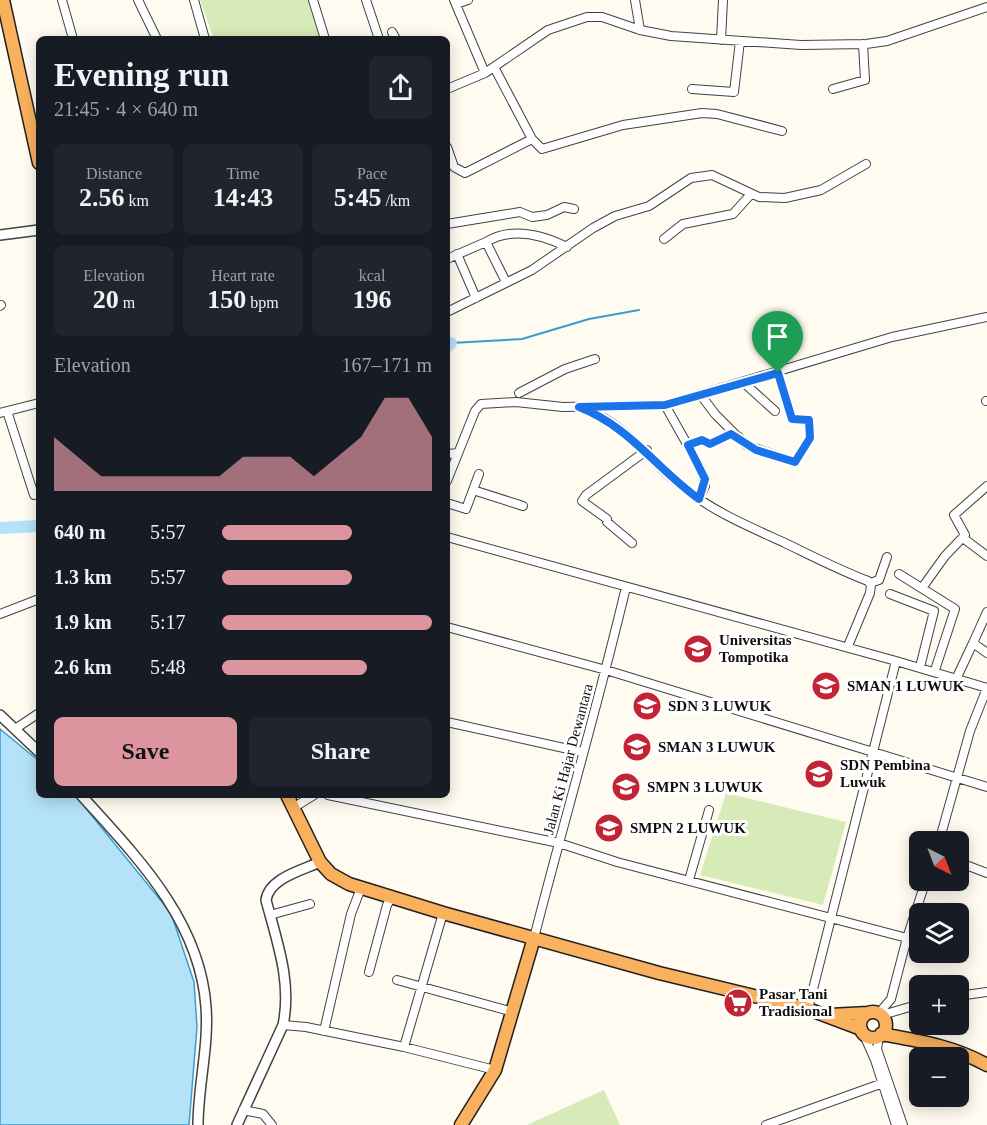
<!DOCTYPE html>
<html lang="en">
<head>
<meta charset="utf-8">
<style>
	:root { --surface:#171b24; --page:#20242c; --text:#f1f3f6; --muted:#9ea1a6; --accent:#dc959f }
	body { margin:0; font-family:"Times New Roman",serif; background:var(--page); color:var(--text); height:100vh; display:flex; flex-direction:column; font-size:22px; white-space:nowrap }
	* { box-sizing:border-box; margin:0 }
	p { font-size:20px; color:var(--muted) }
	.icon { flex:none; width:33px; height:33px; fill:none; stroke:currentColor; stroke-width:2; stroke-linecap:round; stroke-linejoin:round }
	.map { position:relative; flex:1; overflow:hidden }
	.sheet { position:absolute; left:36px; top:36px; width:414px; height:762px; display:flex; flex-direction:column; background:var(--surface); border-radius:9px; box-shadow:0 3px 15px #0003 }
	.sheet>* { flex:none }
	.needle { width:39px; rotate:138deg }
	.controls { position:absolute; left:909px; top:831px; display:grid; gap:12px }
	.controls a { display:grid; place-items:center; width:60px; height:60px; border-radius:9px; background:var(--surface); box-shadow:0 3px 15px #0003; font-size:30px }
	.pin { position:absolute; display:grid; place-items:center; width:51px; height:51px; color:#fff; margin:-62px -26px; border-radius:50% 50% 50% 0; rotate:-45deg; box-shadow:0 0 6px #0007 }
	.pin .icon { rotate:45deg }
	.round { display:grid; place-items:center; flex:none; width:63px; height:63px; border-radius:9px; background:var(--page) }
	.headline { display:flex; align-items:center; justify-content:space-between; height:102px; padding:0 18px }
	h1 { font-size:33px; font-weight:600; line-height:45px }
	.figures { display:grid; grid-template-columns:repeat(3,1fr); gap:9px; height:102px; padding:6px 18px }
	.figures div { display:grid; align-content:center; border-radius:9px; background:var(--page); text-align:center }
	.figures b { font-size:26px; font-weight:600 }
	.figures small { font-size:16px; font-weight:400 }
	.figures p { font-size:16px }
	.chart { height:168px; padding:12px 18px }
	.chart p { display:flex; justify-content:space-between }
	.chart svg { width:100%; height:108px; margin-top:6px; fill:var(--accent); opacity:.7 }
	.cta { display:flex; gap:12px; margin-top:auto; padding:12px 18px }
	.cta a { flex:1; height:69px; border-radius:9px; background:var(--accent); color:#111; font-size:24px; font-weight:600; line-height:69px; text-align:center }
	.cta a+a { background:var(--page); color:var(--text) }
	ul { padding:0 18px; list-style:none; font-size:20px }
	li { display:grid; grid-template-columns:96px 72px 1fr; align-items:center; height:45px }
	li i { height:15px; border-radius:8px; background:var(--accent) }
	.map>svg:first-child { display:block }
	.green { fill:#d6ebb8 }
	.water { fill:#b4e2f8; stroke:#399dd0; stroke-width:1.5 }
	.lines { fill:none; stroke-linecap:round; stroke-linejoin:round }
	.stream { stroke:#399dd0; stroke-width:2 }
	.river { stroke:#b4e2f8; stroke-width:12 }
	.minor-casing { stroke:#424242; stroke-width:10 }
	.tertiary-casing { stroke:#424242; stroke-width:12 }
	.trunk-casing { stroke:#202020; stroke-width:15 }
	.minor { stroke:#fff; stroke-width:8 }
	.tertiary { stroke:#fff; stroke-width:9 }
	.trunk { stroke:#f9b15d; stroke-width:12 }
	.route-casing { stroke:#fff; stroke-width:12 }
	.route { stroke:#1a73e8; stroke-width:8 }
	.labels { text-anchor:middle; dominant-baseline:central; stroke-width:6; stroke-linejoin:round; paint-order:stroke }
	.poi-label { font-size:15px; font-weight:bold; fill:#0f0f0f; stroke:#fff; text-anchor:start }
	.street-label { font-size:15px; fill:#0f0f0f; stroke:#fff }
</style>
</head>
<body>
<div class="map">
<svg width="987" height="1125" viewBox="0 0 987 1125">
	<rect width="100%" height="100%" fill="#fffbf0"/>
	<path class="green" d="M 200,0 L 308,0 L 320,39 L 214,39 Z
		M 726,793 L 846,822 L 823,905 L 700,875 Z
		M 604,1090 L 620,1125 L 527,1125 Z"/>
	<path class="water" d="M 0,729 L 39,761 L 39,795 L 75,795 L 171,913 L 194,982 L 197,1027 L 189,1125 L 0,1125 Z"/>
	<g class="lines">
		<path class="stream" d="M 451,343 L 522,339 L 589,319 L 639,310"/>
		<path class="river" d="M 447,347 L 451,343
			M 0,528 L 39,526"/>
		<g class="minor-casing">
			<path id="minor" d="M 62,0 L 73,39
				M 138,0 L 157,39
				M 194,0 L 205,39
				M 313,0 L 325,39
				M 366,0 L 379,39
				M 454,0 L 485,73
				M 635,0 L 640,30
				M 456,4 L 468,0
				M 392,32 L 396,39
				M 721,40 L 723,0
				M 494,67 L 532,139 L 542,149 L 623,125 L 702,113 L 717,114 L 782,131
				M 447,89 L 485,73 L 548,30 L 587,17 L 602,17 L 640,30 L 671,36 L 801,45 L 866,44 L 887,41 L 987,7
				M 692,89 L 734,92 L 740,41
				M 833,89 L 865,80 L 863,44
				M 447,147 L 454,167 L 465,173 L 532,139
				M 447,224 L 520,212 L 532,217 L 547,215 L 564,207 L 574,209
				M 664,239 L 683,224 L 733,214 L 751,194
				M 457,254 L 476,298
				M 447,259 L 486,242
				M 506,282 L 486,242 C 511,227 541,234 567,247
				M 0,306 L 1,305
				M 447,312 L 532,270 L 593,228 L 615,216 L 649,206 L 691,178 L 712,175 L 759,197 L 785,198 L 821,190 L 866,164
				M 743,382 L 775,411
				M 519,393 L 565,369 L 595,359
				M 700,394 L 715,414 L 746,445 L 795,462 L 810,438 L 809,420 L 792,419 L 778,373
				M 986,401 L 987,401
				M 665,405 L 701,469 L 705,486 L 699,499
				M 581,407 C 632,427 644,458 684,488 C 714,512 750,527 785,543 C 812,556 839,570 868,581 L 871,585 L 870,593 L 848,646
				M 7,411 L 34,495
				M 0,413 L 39,403
				M 688,445 L 702,440 L 710,444 L 731,434 L 739,437
				M 447,454 L 458,453
				M 447,481 L 475,411 L 481,404 L 516,402 L 563,407 L 665,405 L 892,337 L 987,317
				M 473,490 L 523,506
				M 447,503 L 466,509 L 479,474
				M 447,537 L 896,661 L 808,1009
				M 963,538 L 987,556
				M 632,543 L 607,522 L 607,519 L 582,501 L 586,495 L 647,450
				M 899,574 L 955,609 L 935,670
				M 870,583 L 879,580 L 887,557
				M 922,588 L 945,556 L 965,535 L 954,515 L 987,486
				M 890,594 L 934,611 L 920,667
				M 0,614 L 39,599
				M 447,627 L 606,670 L 987,787
				M 973,643 L 987,612
				M 896,661 L 987,688
				M 957,677 L 973,643 L 987,653
				M 447,722 L 582,752
				M 15,729 L 39,713
				M 328,795 L 559,843 L 617,862 L 907,938
				M 293,808 L 314,795
				M 939,842 L 970,731 L 987,688
				M 958,862 L 987,873
				M 689,880 L 709,810
				M 270,915 L 310,904
				M 534,938 C 564,821 598,705 626,587
				M 369,972 L 387,905 L 391,898
				M 397,980 L 513,1012
				M 958,996 L 987,992
				M 879,1013 L 891,999 L 907,938 L 926,880
				M 882,1015 L 920,1004
				M 283,1025 L 306,1027 L 404,1047 L 495,1070
				M 324,1031 L 351,914 L 361,888
				M 863,1033 L 875,1060 L 896,1125
				M 879,1036 L 877,1049 L 903,1125
				M 404,1047 L 443,913
				M 243,1110 L 263,1114 L 272,1125
				M 766,1125 L 883,1083"/>
		</g>
		<g class="tertiary-casing">
			<path id="tertiary" d="M 0,235 L 39,230
				M 0,715 L 39,752
				M 81,795 C 136,856 200,920 206,1007 C 209,1046 198,1086 198,1125
				M 237,1125 L 283,1025 C 292,982 277,942 266,900 C 269,878 303,870 320,862"/>
		</g>
		<g class="trunk-casing">
			<path id="trunk" d="M 3,0 L 39,163
				M 287,795 L 320,862 L 331,874 L 349,884 L 443,913 L 659,973 L 808,1009 L 861,1029
				M860 1025a13 13 0 1 1 26 0a13 13 0 1 1-26 0Z
				M 830,1015 L 868,1013
				M 881,1034 C 919,1041 953,1046 987,1065
				M 461,1125 L 495,1070 L 534,938"/>
		</g>
		<use href="#minor" class="minor"/>
		<use href="#tertiary" class="tertiary"/>
		<use href="#trunk" class="trunk"/>
	</g>
	<g class="lines">
		<g class="route-casing">
			<path id="route" d="M 778,373 L 792,419 L 809,420 L 810,438 L 795,462 L 756,450 L 731,434 L 710,444 L 702,440 L 688,445 L 705,479 L 699,499 C 657,469 629,426 579,407 L 665,405 Z"/>
		</g>
		<use href="#route" class="route"/>
	</g>
	<defs>
		<g id="school-disc" transform="scale(1.5)"><circle r="9.5" fill="#c22335" stroke="#fff"/><path d="M0-5L7-2L0 1L-7-2ZM-4 1L0 2.5L4 1V4Q0 6-4 4Z" fill="#fff"/></g>
		<g id="supermarket-disc" transform="scale(1.5)"><circle r="9.5" fill="#c22335" stroke="#fff"/><path d="M-6-5.5h2.5l.6 2H6L4.5 2H-2.5L-4.4-4H-6ZM-1.5 3.2a1.3 1.3 0 1 0 .1 0ZM3 3.2a1.3 1.3 0 1 0 .1 0Z" fill="#fff"/></g>
	</defs>
	<g fill-rule="evenodd">
		<use href="#school-disc" x="698" y="649"/>
		<use href="#school-disc" x="826" y="686"/>
		<use href="#school-disc" x="647" y="706"/>
		<use href="#school-disc" x="637" y="747"/>
		<use href="#school-disc" x="819" y="774"/>
		<use href="#school-disc" x="626" y="787"/>
		<use href="#school-disc" x="609" y="828"/>
		<use href="#supermarket-disc" x="738" y="1003"/>
	</g>
	<g class="labels">
		<g class="poi-label">
			<text x="719" y="640">Universitas<tspan x="719" dy="17">Tompotika</tspan></text>
			<text x="847" y="686">SMAN 1 LUWUK</text>
			<text x="668" y="706">SDN 3 LUWUK</text>
			<text x="658" y="747">SMAN 3 LUWUK</text>
			<text x="840" y="765">SDN Pembina<tspan x="840" dy="17">Luwuk</tspan></text>
			<text x="647" y="787">SMPN 3 LUWUK</text>
			<text x="630" y="828">SMPN 2 LUWUK</text>
			<text x="759" y="994">Pasar Tani<tspan x="759" dy="17">Tradisional</tspan></text>
		</g>
		<g class="street-label">
			<text transform="translate(568 759) rotate(-75)">Jalan Ki Hajar Dewantara</text>
		</g>
	</g>
</svg>
<div class="controls">
<a><svg class="needle" viewBox="-14 -14 28 28"><path d="M0-13l5 13h-10z" fill="#e53935"/><path d="M0 13l5-13h-10z" fill="#9ea1a6"/></svg></a>
<a><svg class="icon" aria-label="layers" viewBox="0 0 24 24"><path d="M12 4l9 5-9 5-9-5zM3 14l9 5 9-5"/></svg></a>
<a>+</a>
<a>−</a>
</div>
<div class="pin" style="left:778px;top:373px;background:#1e9e55"><svg class="icon" aria-label="arrive" viewBox="0 0 24 24"><path d="M6 21V4h12l-3 4 3 4H6"/></svg></div>
<section class="sheet">
<div class="headline"><div><h1>Evening run</h1><p>21:45 · 4 × 640 m</p></div><a class="round"><svg class="icon" aria-label="share" viewBox="0 0 24 24"><path d="M12 15V3M7 8l5-5 5 5M5 13v7h14v-7"/></svg></a></div>
<div class="figures">
<div><p>Distance</p><b>2.56<small> km</small></b></div>
<div><p>Time</p><b>14:43</b></div>
<div><p>Pace</p><b>5:45<small> /km</small></b></div>
</div>
<div class="figures">
<div><p>Elevation</p><b>20<small> m</small></b></div>
<div><p>Heart rate</p><b>150<small> bpm</small></b></div>
<div><p>kcal</p><b>196</b></div>
</div>
<div class="chart"><p><span>Elevation</span>167–171 m</p>
<svg viewBox="0 0 160 44" preserveAspectRatio="none"><path d="M0 44V22L10 30L20 38L30 38L40 38L50 38L60 38L70 38L80 30L90 30L100 30L110 38L120 30L130 22L140 6L150 6L160 22V44z"/></svg>
</div>
<ul>
<li><b>640 m</b>5:57<i style="width:62%"></i></li>
<li><b>1.3 km</b>5:57<i style="width:62%"></i></li>
<li><b>1.9 km</b>5:17<i style="width:100%"></i></li>
<li><b>2.6 km</b>5:48<i style="width:69%"></i></li>
</ul>
<div class="cta"><a>Save</a><a>Share</a></div>
</section>
</div>
</body>
</html>
